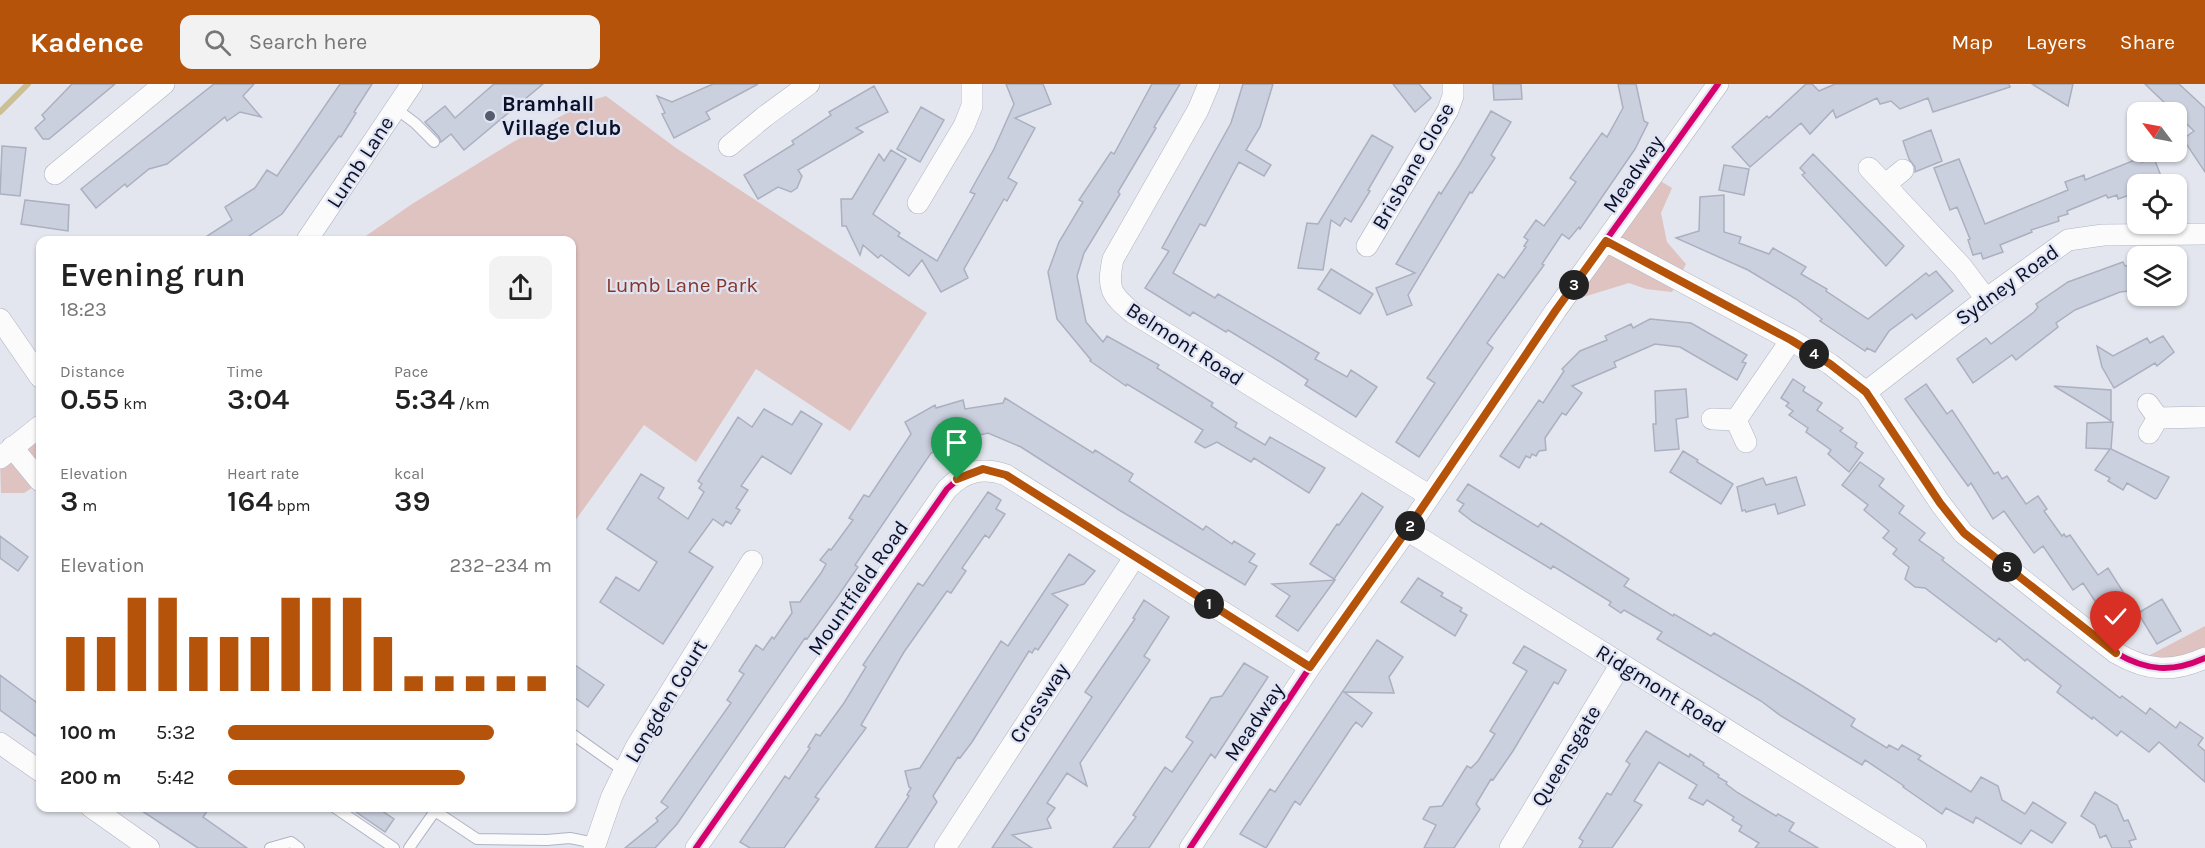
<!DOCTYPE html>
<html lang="en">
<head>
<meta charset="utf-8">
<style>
	:root { --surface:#fff; --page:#f2f2f2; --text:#222; --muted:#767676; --accent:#b45309 }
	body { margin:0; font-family:Karla,sans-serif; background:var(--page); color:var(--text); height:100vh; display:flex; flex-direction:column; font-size:22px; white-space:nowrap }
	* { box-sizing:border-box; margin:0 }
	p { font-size:20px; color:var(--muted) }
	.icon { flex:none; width:33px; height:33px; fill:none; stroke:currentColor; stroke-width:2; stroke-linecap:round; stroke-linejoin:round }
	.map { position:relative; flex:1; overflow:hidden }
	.panel { position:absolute; left:36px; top:152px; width:540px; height:576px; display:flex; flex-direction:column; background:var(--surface); border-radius:12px; box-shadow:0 2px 4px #0004 }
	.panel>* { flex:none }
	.needle { width:39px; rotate:302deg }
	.tools { position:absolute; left:2127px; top:18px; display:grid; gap:12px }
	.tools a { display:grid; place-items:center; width:60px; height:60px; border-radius:12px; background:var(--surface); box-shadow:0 2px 4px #0004; font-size:30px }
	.pin { position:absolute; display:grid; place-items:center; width:51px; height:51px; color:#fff; margin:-62px -26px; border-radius:50% 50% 50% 0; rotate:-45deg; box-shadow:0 0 6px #0007 }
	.pin .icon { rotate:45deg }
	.km { position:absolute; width:30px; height:30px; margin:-15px; border-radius:50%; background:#222; color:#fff; font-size:16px; line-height:30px; text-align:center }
	.round { display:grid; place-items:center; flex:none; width:63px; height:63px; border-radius:12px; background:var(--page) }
	.overview { display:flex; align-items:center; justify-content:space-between; height:102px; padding:0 24px }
	h1 { font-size:33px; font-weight:600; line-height:45px }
	.figures { display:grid; grid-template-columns:repeat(3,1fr); gap:9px; height:102px; padding:6px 24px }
	.figures div { display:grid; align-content:center }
	.figures b { font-size:30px; font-weight:600 }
	.figures small { font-size:16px; font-weight:400 }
	.figures p { font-size:16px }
	.chart { height:168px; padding:12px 24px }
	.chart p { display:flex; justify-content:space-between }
	.chart svg { width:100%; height:108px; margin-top:6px; stroke:var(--accent); stroke-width:6 }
	ul { padding:0 24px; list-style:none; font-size:20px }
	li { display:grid; grid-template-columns:96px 72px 1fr; align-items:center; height:45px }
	li i { height:15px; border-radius:8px; background:var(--accent) }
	header { display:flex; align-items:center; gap:36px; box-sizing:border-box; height:84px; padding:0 30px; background:var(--accent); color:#fff }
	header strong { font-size:28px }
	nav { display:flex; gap:33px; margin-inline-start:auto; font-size:21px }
	.search { width:420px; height:54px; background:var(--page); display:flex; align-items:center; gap:15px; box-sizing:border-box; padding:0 21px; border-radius:12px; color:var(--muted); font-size:22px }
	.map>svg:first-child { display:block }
	.green { fill:#dfc3c1 }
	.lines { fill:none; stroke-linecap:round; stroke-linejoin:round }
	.stream { stroke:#cdbf94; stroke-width:6 }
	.building { fill:#cbd0df; stroke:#abb0c0; stroke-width:1.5 }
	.service-casing { stroke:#afb4c4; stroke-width:12 }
	.minor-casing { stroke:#afb4c4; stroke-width:22 }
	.service { stroke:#fbfbfc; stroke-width:10 }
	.minor { stroke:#fbfbfc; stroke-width:21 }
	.cycleway-casing { stroke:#dfe3f2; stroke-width:10 }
	.cycleway { stroke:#d6006c; stroke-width:6 }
	.route-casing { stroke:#fff; stroke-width:12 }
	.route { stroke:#b45309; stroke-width:8 }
	.poi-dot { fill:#565b6e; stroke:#dfe3f2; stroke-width:2 }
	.labels { text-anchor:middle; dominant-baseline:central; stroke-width:4.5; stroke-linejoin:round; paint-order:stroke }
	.poi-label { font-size:21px; font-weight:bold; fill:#0a1029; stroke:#dfe3f2; text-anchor:start }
	.street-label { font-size:21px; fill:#0a1029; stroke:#dfe3f2 }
	.park-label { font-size:21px; fill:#883527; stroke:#dfe3f2 }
</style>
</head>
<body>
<header>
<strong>Kadence</strong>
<div class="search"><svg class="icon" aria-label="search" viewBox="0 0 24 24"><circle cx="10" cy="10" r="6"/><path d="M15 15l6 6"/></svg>Search here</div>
<nav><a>Map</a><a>Layers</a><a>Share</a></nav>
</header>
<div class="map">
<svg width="2205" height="764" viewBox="0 0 2205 764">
	<rect width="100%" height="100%" fill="#e3e6ee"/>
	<path class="green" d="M 606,12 L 676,64 L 927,229 L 850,347 L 756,285 L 696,378 L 644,341 L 572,441 L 572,156 L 360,156 L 412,120 L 513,58 L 589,17 Z
		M 1652,92 L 1672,104 L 1661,129 L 1667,158 L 1686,180 L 1672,208 L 1646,205 L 1629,199 L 1580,214 L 1570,207 Z
		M 40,342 L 40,399 L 24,409 L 1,409 L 0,374 Z
		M 2205,542 L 2205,574 L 2154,584 L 2150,571 Z"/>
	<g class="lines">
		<path class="stream" d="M 0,28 L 28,0"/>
	</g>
	<path class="building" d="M 72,0 L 115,0 L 49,55 L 43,55 L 35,44 L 45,35 L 42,31 Z
		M 214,0 L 254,0 L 243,12 L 261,33 L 240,28 L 227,37 L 225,33 L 167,80 L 149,85 L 127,103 L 125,100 L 96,124 L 81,105 Z
		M 340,0 L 372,0 L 354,28 L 356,29 L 341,53 L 339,52 L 282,130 L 243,156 L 201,156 L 232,136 L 225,123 L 255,104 L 267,86 L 277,92 Z
		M 494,0 L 543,0 L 464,66 L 451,50 L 441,58 L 439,53 L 425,38 L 445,22 L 455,34 Z
		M 713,0 L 758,0 L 706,28 L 710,35 L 674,54 L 662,30 L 665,29 L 657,12 L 672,18 Z
		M 1006,0 L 1043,0 L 1051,20 L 1015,34 L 1035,44 L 1008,94 L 1017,99 L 1007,117 L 1004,115 L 964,185 L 968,194 L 941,208 L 922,176 L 909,192 L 881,171 L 878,174 L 863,161 L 860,171 L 846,142 L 842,142 L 841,115 L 852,115 L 879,70 L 884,77 L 891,66 L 906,75 L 873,130 L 900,149 L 898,152 L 937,177 L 975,110 L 970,108 L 994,65 L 1014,20 Z
		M 1152,0 L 1180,0 L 1154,43 L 1156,44 L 1118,108 L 1120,110 L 1084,169 L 1077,192 L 1086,238 L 1103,258 L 1107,252 L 1159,281 L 1157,284 L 1213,319 L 1211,322 L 1237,339 L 1235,343 L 1265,361 L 1270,353 L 1325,384 L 1309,409 L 1254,374 L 1251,378 L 1217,358 L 1205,364 L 1195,358 L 1203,346 L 1127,300 L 1126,302 L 1090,277 L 1091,276 L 1057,235 L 1048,188 L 1059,158 L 1083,118 L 1079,116 L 1111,68 L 1114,70 Z
		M 1243,0 L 1273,0 L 1260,43 L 1246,66 L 1271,81 L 1264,92 L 1239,78 L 1205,142 L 1200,140 L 1173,189 L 1215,214 L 1218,210 L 1319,269 L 1315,275 L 1347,293 L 1351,286 L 1377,303 L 1356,333 L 1305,301 L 1308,296 L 1282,279 L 1228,246 L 1226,248 L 1193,228 L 1190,232 L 1145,204 L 1169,167 L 1162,164 L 1231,39 Z
		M 1393,0 L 1419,0 L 1431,14 L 1415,28 Z
		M 1493,0 L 1521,0 L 1522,15 L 1494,16 Z
		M 1618,0 L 1636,0 L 1644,37 L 1648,39 L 1635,65 L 1580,145 L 1579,143 L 1569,155 L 1562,150 L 1542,180 L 1544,181 L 1487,259 L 1493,264 L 1419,373 L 1396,358 L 1435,299 L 1427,294 L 1498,190 L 1504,194 L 1526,163 L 1524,162 L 1528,156 L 1524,153 L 1536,136 L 1544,142 L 1576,98 L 1570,94 L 1602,49 L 1607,53 L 1623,24 Z
		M 1806,0 L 1812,0 L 1819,7 L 1835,0 L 2009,0 L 2010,3 L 1933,28 L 1928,14 L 1900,25 L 1891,17 L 1880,20 L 1877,14 L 1836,34 L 1833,26 L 1810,50 L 1801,39 L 1750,83 L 1732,63 L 1767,32 L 1769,34 Z
		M 2032,0 L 2073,0 L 2068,22 Z
		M 2145,0 L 2179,0 L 2205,24 L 2205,88 L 2183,55 L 2194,47 Z
		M 874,2 L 888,28 L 856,44 L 863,48 L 798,86 L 802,92 L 797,104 L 791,108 L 778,103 L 758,115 L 744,91 L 794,60 L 792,57 L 831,31 L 829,28 Z
		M 921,23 L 944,36 L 920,78 L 897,65 Z
		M 1491,27 L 1511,38 L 1491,71 L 1495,74 L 1472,109 L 1470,108 L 1408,211 L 1412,221 L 1387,231 L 1376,204 L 1415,189 L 1396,180 L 1439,108 L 1441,110 L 1460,80 Z
		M 1931,46 L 1942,77 L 1915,88 L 1915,83 L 1909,75 L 1903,57 Z
		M 1372,51 L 1393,63 L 1368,106 L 1370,107 L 1351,138 L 1345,134 L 1340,142 L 1331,136 L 1323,186 L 1298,184 L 1307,139 L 1318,140 Z
		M 2,62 L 26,64 L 20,112 L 0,110 Z
		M 1813,70 L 1904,162 L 1886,182 L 1802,91 L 1805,89 L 1800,84 Z
		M 2140,74 L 2142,78 L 2154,74 L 2164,100 L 2131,100 L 2135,109 L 2118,115 L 2117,111 L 2108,114 L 2106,111 L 2067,127 L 2068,130 L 2058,133 L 2059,137 L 2031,146 L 2032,148 L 2000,161 L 2003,168 L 1983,175 L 1981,169 L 1973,171 L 1968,156 L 1970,155 L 1957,123 L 1950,126 L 1934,84 L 1959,75 L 1985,140 L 2068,106 L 2065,98 L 2084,91 L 2085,96 Z
		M 1724,81 L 1749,85 L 1744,111 L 1719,106 Z
		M 1724,111 L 1724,148 L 1741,153 L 1739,159 L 1769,170 L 1773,164 L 1806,183 L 1801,190 L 1827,205 L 1826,207 L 1868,235 L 1926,189 L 1929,192 L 1936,187 L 1953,207 L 1916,235 L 1912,230 L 1889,247 L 1875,268 L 1867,264 L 1865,267 L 1820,237 L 1822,235 L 1796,215 L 1748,186 L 1676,154 L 1699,147 L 1700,113 Z
		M 25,116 L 69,121 L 68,147 L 21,140 Z
		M 2123,178 L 2125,182 L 2138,180 L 2138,206 L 2120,208 L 2075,226 L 2056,239 L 2058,243 L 2016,276 L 2012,271 L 1973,299 L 1957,275 L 1986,254 L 1991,260 L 2034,228 L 2038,223 L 2036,220 L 2068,198 Z
		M 1331,185 L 1373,210 L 1360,230 L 1318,205 Z
		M 1650,235 L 1691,239 L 1747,271 L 1742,278 L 1746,279 L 1737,296 L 1680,263 L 1655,260 L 1614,278 L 1616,283 L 1572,302 L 1582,309 L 1566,331 L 1562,329 L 1545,354 L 1546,366 L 1539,367 L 1536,372 L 1532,370 L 1530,374 L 1526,372 L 1519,384 L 1500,372 L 1539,316 L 1543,319 L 1564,287 L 1562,285 L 1580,267 L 1607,256 L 1605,252 L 1631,240 L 1633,244 Z
		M 2163,252 L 2174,268 L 2157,282 L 2155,279 L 2114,304 L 2102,283 L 2097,262 L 2113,272 L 2147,254 L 2150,259 Z
		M 1793,295 L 1805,303 L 1803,307 L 1822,319 L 1817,326 L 1843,344 L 1840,347 L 1857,359 L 1855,363 L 1863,369 L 1849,388 L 1828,370 L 1831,366 L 1806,348 L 1808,344 L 1789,331 L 1793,327 L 1786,322 L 1789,319 L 1781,314 Z
		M 1926,300 L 1947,330 L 1952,326 L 1994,390 L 1998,388 L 2002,395 L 2007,392 L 2026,420 L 2038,412 L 2047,425 L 2044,427 L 2062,452 L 2064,450 L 2066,453 L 2070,451 L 2098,491 L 2108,484 L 2134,525 L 2111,541 L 2083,499 L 2073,506 L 2043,462 L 2034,469 L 2004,427 L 1993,435 L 1971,399 L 1968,402 L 1905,315 Z
		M 2054,302 L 2111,306 L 2111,337 Z
		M 1686,305 L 1688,333 L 1676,335 L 1679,365 L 1655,367 L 1653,340 L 1656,340 L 1655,307 Z
		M 1005,314 L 1093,369 L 1095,366 L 1133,390 L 1129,397 L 1203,446 L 1206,442 L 1232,460 L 1234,457 L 1255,470 L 1249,478 L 1257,482 L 1245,501 L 1119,426 L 1021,363 L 988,349 L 938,361 L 941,365 L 931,369 L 855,481 L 858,483 L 838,512 L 807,555 L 805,554 L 677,740 L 655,764 L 625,764 L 658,737 L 656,734 L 668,723 L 661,718 L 731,619 L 727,616 L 744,590 L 739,587 L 756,561 L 763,566 L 772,553 L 774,555 L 792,529 L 790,518 L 800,518 L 821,489 L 826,480 L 820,476 L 829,465 L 831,466 L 853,436 L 849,434 L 864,411 L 869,413 L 911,350 L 905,338 L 935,321 L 936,324 L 963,316 L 965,325 L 1003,319 Z
		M 764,325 L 792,341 L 801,327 L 822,340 L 791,390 L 762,372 L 741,402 L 748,406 L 736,424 L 740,426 L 731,440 L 726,437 L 723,442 L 713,435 L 689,468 L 713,483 L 663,560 L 600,518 L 616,493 L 639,507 L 657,478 L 607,445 L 641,390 L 664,404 L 658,414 L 688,435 L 704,408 L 699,404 L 702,400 L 698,397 L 738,333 L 752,343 Z
		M 2113,338 L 2111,365 L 2169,393 L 2157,414 L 2155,415 L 2127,399 L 2123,406 L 2108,397 L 2110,394 L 2095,386 L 2110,365 L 2086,364 L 2087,339 Z
		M 1683,367 L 1698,376 L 1697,378 L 1733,400 L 1721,420 L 1670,388 Z
		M 1860,378 L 1884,395 L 1879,402 L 1904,422 L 1899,429 L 1925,449 L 1919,456 L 1944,474 L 1942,476 L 2120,614 L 2122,612 L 2146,630 L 2150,624 L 2176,644 L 2180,638 L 2203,654 L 2198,661 L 2205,667 L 2205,698 L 2159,658 L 2149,668 L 2121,647 L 2117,652 L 2093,633 L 2092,635 L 2057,608 L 2061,602 L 2027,575 L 2025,577 L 1999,554 L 1996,558 L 1925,504 L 1915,503 L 1905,495 L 1909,483 L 1893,470 L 1897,465 L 1883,454 L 1889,447 L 1864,426 L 1868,421 L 1842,401 Z
		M 1796,393 L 1805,421 L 1778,430 L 1775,420 L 1746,428 L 1745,426 L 1742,427 L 1737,403 L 1763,394 L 1766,401 Z
		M 1468,400 L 1538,443 L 1541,439 L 1629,495 L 1624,502 L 1673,532 L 1674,530 L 1711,552 L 1714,549 L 1801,601 L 1855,635 L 1851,642 L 1887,664 L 1889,661 L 1898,666 L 1902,661 L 1921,672 L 1918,675 L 1971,708 L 1981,693 L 1998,702 L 2002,716 L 2025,730 L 2033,718 L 2066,739 L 2052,759 L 2031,746 L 2021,760 L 1976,733 L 1973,739 L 1946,724 L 1942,730 L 1903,703 L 1904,702 L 1865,676 L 1862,681 L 1781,632 L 1761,617 L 1657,555 L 1662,548 L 1624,526 L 1621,529 L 1609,521 L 1611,518 L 1553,482 L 1551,485 L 1473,438 L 1459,427 L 1464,420 L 1457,416 Z
		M 988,408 L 1001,416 L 996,425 L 1005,430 L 989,454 L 985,451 L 962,484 L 966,487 L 951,509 L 947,507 L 904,568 L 861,641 L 866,644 L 815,713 L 819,715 L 784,764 L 750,764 L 740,758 L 785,692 L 789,695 L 810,664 L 808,663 L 816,650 L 820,652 L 844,619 L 866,583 L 863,581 L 918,499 L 923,502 Z
		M 1362,409 L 1383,423 L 1334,495 L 1310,480 L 1337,440 L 1339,441 Z
		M 0,452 L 28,473 L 18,487 L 0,474 Z
		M 1069,470 L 1095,487 L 1084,500 L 1052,510 L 1068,521 L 1038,566 L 1035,564 L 1032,569 L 1029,567 L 972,658 L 960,674 L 958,673 L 933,712 L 937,718 L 907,764 L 875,764 L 909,712 L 907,711 L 911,704 L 909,703 L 905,687 L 920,684 L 1001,557 L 1008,562 Z
		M 1418,494 L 1443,509 L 1441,512 L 1462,524 L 1460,527 L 1467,531 L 1455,552 L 1401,518 Z
		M 1335,496 L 1298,547 L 1276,532 L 1290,512 L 1272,500 Z
		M 2162,515 L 2181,547 L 2157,560 L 2138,529 Z
		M 1144,516 L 1169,533 L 1144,572 L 1150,576 L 1080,679 L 1087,702 L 1067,689 L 1047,719 L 1055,724 L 1047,735 L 1051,744 L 1012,751 L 1032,764 L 992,764 L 1092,613 L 1085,608 L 1135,535 L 1133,534 Z
		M 1377,556 L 1403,573 L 1389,593 L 1394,609 L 1344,608 L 1372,629 L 1362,643 L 1356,638 L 1352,643 L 1300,721 L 1295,717 L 1266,764 L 1240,750 L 1270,705 L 1275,708 Z
		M 1524,562 L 1566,586 L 1558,600 L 1554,598 L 1513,667 L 1493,696 L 1491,695 L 1476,720 L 1480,725 L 1454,764 L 1424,764 L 1436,741 L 1423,735 L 1430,723 L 1442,722 L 1467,682 L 1471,684 L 1478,677 L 1495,650 L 1490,647 L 1527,587 L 1513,579 Z
		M 572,579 L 604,601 L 588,623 L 572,612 Z
		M 1244,579 L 1268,593 L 1215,674 L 1211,670 L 1149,764 L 1113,764 L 1136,733 L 1133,731 L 1165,683 L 1172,688 L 1193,658 L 1186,653 L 1211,614 L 1222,612 Z
		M 0,591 L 40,621 L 40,655 L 0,626 Z
		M 1646,647 L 1689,673 L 1690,670 L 1704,679 L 1703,681 L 1719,691 L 1718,693 L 1727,698 L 1726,700 L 1738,709 L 1776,732 L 1778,730 L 1794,739 L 1789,747 L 1818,764 L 1755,764 L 1759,759 L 1739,747 L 1742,742 L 1732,736 L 1734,733 L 1707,716 L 1703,721 L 1689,714 L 1697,701 L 1659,678 L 1634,717 L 1642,721 L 1612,764 L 1579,764 L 1583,757 L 1579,754 L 1607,709 L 1611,711 L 1630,680 L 1626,677 Z
		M 2095,708 L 2117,721 L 2124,737 L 2128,736 L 2136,755 L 2129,757 L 2132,764 L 2112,764 L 2106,751 L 2100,754 L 2095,741 L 2081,732 Z
		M 136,723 L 210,723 L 203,733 L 247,764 L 198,764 Z
		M 349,723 L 376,723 L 394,735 L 385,748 Z"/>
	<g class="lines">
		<g class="service-casing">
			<path id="service" d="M 395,24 L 415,39 L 434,58
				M 572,650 L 624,687
				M 334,723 L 394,764
				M 270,764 L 291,758 L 299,764
				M 409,764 L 435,727 L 477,755 L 547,756 L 570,754 L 595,759"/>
		</g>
		<g class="minor-casing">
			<path id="minor" d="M 1209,0 L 1198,26 L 1113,175 C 1107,204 1110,210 1133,229 L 1430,412
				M 729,62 L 764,33 L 809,0
				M 1869,84 L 1885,101
				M 1903,86 L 1885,101 L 1962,183 L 1986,215
				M 55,90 L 164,0
				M 918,119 L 964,42 L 972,22 L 972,0
				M 307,156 L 412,0
				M 1606,157 L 1791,256 L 1830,280 L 1866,308 L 1940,419 L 1963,449 L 2116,569 C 2147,587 2172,589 2205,574
				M 1367,162 L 1448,26 L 1453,12 L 1453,0
				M 0,235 L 40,293
				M 1866,308 L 1986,215 L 2068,156 L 2103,151 L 2205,150
				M 2148,320 L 2158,334 L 2149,349
				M 2158,334 L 2205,333
				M 1712,335 L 1736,336 L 1791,256
				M 1736,336 L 1746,358
				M 12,363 L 40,397
				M 0,374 L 40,342
				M 1407,446 L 1916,764
				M 0,659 L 40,687
				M 91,723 L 149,764
				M 594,764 L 612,712 L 636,663 L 752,477
				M 696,764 L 947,405 C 965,387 982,383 1006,391 L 1310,583
				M 945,764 L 1134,474
				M 1190,764 L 1310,583 L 1407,446 L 1556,226 L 1718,0
				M 1510,764 L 1621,580"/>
		</g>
		<use href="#service" class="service"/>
		<use href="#minor" class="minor"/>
		<g class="cycleway-casing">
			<path id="cycleway" d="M 1606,157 L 1791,256 L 1830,280 L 1866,308 L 1940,419 L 1963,449 L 2116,569 C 2147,587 2172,589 2205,574
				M 696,764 L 947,405 C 965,387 982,383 1006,391 L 1310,583
				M 1190,764 L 1310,583 L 1407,446 L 1556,226 L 1718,0"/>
		</g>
		<use href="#cycleway" class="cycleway"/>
	</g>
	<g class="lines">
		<g class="route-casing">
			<path id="route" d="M 957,395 L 983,385 L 1006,391 L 1310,583 L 1407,446 L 1556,226 L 1606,157 L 1791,256 L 1830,280 L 1866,308 L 1940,419 L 1964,449 L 2116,569"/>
		</g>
		<use href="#route" class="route"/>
	</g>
	<circle class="poi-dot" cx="490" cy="32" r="6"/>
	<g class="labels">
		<g class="poi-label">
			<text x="502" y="20">Bramhall<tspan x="502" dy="24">Village Club</tspan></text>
		</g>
		<g class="street-label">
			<text transform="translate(360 78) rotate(-57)">Lumb Lane</text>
			<text transform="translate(1413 82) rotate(-60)">Brisbane Close</text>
			<text transform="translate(1633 90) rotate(-55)">Meadway</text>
			<text transform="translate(2007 201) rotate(-36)">Sydney Road</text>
			<text transform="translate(1185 260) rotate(33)">Belmont Road</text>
			<text transform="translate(858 504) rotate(-55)">Mountfield Road</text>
			<text transform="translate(1661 605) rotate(32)">Ridgmont Road</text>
			<text transform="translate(666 617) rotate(-59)">Longden Court</text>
			<text transform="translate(1039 619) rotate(-57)">Crossway</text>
			<text transform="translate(1254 638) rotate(-56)">Meadway</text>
			<text transform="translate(1566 672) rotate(-59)">Queensgate</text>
		</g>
		<g class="park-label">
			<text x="682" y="201">Lumb Lane Park</text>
		</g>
	</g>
</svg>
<div class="tools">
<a><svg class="needle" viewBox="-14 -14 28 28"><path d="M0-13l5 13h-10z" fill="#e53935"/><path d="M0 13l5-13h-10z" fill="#767676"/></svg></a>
<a><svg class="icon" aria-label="locate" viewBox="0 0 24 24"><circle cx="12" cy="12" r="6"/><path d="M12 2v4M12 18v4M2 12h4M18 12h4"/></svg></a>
<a><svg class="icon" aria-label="layers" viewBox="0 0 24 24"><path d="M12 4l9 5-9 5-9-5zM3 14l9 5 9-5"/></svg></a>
</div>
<div class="pin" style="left:957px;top:395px;background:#1e9e55"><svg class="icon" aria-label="arrive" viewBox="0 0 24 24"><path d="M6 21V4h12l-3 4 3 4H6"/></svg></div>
<div class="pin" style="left:2116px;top:569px;background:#d93025"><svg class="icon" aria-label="check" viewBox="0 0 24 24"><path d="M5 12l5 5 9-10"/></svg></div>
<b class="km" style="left:1209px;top:520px">1</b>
<b class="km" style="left:1410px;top:442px">2</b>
<b class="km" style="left:1574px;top:201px">3</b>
<b class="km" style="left:1814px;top:270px">4</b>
<b class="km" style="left:2007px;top:483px">5</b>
<section class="panel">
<div class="overview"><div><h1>Evening run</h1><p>18:23</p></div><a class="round"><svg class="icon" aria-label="share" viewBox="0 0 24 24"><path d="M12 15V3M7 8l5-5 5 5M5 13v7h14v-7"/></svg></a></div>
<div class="figures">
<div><p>Distance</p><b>0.55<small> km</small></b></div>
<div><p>Time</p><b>3:04</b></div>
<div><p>Pace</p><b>5:34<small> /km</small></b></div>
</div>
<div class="figures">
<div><p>Elevation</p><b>3<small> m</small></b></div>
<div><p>Heart rate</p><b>164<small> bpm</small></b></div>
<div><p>kcal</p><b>39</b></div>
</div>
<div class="chart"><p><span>Elevation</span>232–234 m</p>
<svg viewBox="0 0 160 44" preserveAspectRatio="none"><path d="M5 44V22M15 44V22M25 44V6M35 44V6M45 44V22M55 44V22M65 44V22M75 44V6M85 44V6M95 44V6M105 44V22M115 44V38M125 44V38M135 44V38M145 44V38M155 44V38"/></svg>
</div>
<ul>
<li><b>100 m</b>5:32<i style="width:82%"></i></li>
<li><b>200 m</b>5:42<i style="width:73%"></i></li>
</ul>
</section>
</div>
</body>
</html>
